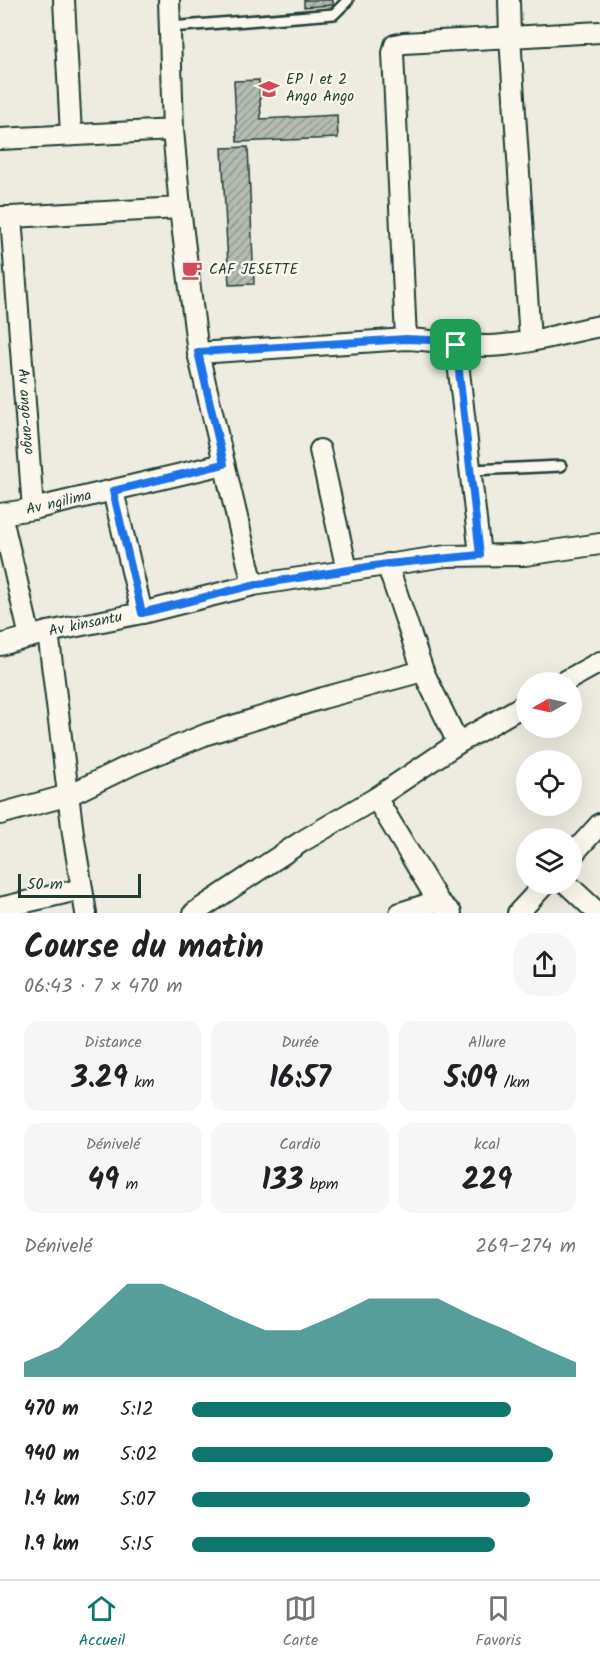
<!DOCTYPE html>
<html lang="fr">
<head>
<meta charset="utf-8">
<style>
	:root { --surface:#fff; --page:#f6f6f6; --text:#202124; --muted:#757577; --line:#e0e0e0; --accent:#0f766e }
	body { margin:0; font-family:Kalam,sans-serif; background:var(--page); color:var(--text); height:100vh; display:flex; flex-direction:column; font-size:22px; white-space:nowrap }
	* { box-sizing:border-box; margin:0 }
	p { font-size:20px; color:var(--muted) }
	.icon { flex:none; width:33px; height:33px; fill:none; stroke:currentColor; stroke-width:2; stroke-linecap:round; stroke-linejoin:round }
	.map { position:relative; height:913px; overflow:hidden }
	.details { display:flex; flex-direction:column; background:var(--surface); flex:1 }
	.details>* { flex:none }
	.needle { width:39px; rotate:261deg }
	.controls { position:absolute; left:516px; top:672px; display:grid; gap:12px }
	.controls a { display:grid; place-items:center; width:66px; height:66px; border-radius:50%; background:var(--surface); box-shadow:0 6px 24px #0002; font-size:30px }
	.scale { position:absolute; left:18px; bottom:15px; width:123px; box-sizing:border-box; padding-left:6px; border:3px solid #1f3d34; border-top:0; font-size:16px; line-height:21px; white-space:nowrap; color:#1f3d34; -webkit-text-stroke:4px #fbf7ec; paint-order:stroke }
	.pin { position:absolute; display:grid; place-items:center; width:51px; height:51px; color:#fff; margin:-26px; border-radius:12px; box-shadow:0 3px 9px #0006 }
	.round { display:grid; place-items:center; flex:none; width:63px; height:63px; border-radius:24px; background:var(--page) }
	.headline { display:flex; align-items:center; justify-content:space-between; height:102px; padding:0 24px }
	h1 { font-size:33px; font-weight:700; line-height:45px }
	.stats { display:grid; grid-template-columns:repeat(3,1fr); gap:9px; height:102px; padding:6px 24px }
	.stats div { display:grid; align-content:center; border-radius:15px; background:var(--page); text-align:center }
	.stats b { font-size:30px; font-weight:700 }
	.stats small { font-size:16px; font-weight:400 }
	.stats p { font-size:16px }
	.chart { height:168px; padding:12px 24px }
	.chart p { display:flex; justify-content:space-between }
	.chart svg { width:100%; height:108px; margin-top:6px; fill:var(--accent); opacity:.7 }
	ul { padding:0 24px; list-style:none; font-size:20px }
	li { display:grid; grid-template-columns:96px 72px 1fr; align-items:center; height:45px }
	li i { height:15px; border-radius:8px; background:var(--accent) }
	.tabs { display:flex; justify-content:space-around; align-items:center; height:84px; border-top:2px solid var(--line); background:var(--surface); font-size:16px; color:var(--muted) }
	.tabs a { display:grid; justify-items:center; gap:3px }
	.tabs .current { color:var(--accent) }
	.map>svg:first-child { display:block }
	.building { fill:url(#building-hatch); stroke:#1f3d34; stroke-width:1.5 }
	.lines { fill:none; stroke-linecap:round; stroke-linejoin:round }
	.lane-casing { stroke:#1f3d34; stroke-width:14 }
	.street-casing { stroke:#1f3d34; stroke-width:24 }
	.lane { stroke:#fbf7ec; stroke-width:9 }
	.street { stroke:#fbf7ec; stroke-width:20 }
	.route-casing { stroke:#fff; stroke-width:12 }
	.route { stroke:#1a73e8; stroke-width:8 }
	.labels { text-anchor:middle; dominant-baseline:central; stroke-width:5; stroke-linejoin:round; paint-order:stroke }
	.poi-label { font-size:15px; fill:#1f3d34; stroke:#fbf7ec; text-anchor:start }
	.street-label { font-size:15px; fill:#1f3d34; stroke:#fbf7ec }
</style>
</head>
<body>
<div class="map">
<svg width="600" height="913" viewBox="0 0 600 913">
	<defs>
		<pattern id="building-hatch" width="6" height="6" patternUnits="userSpaceOnUse" patternTransform="scale(1.5)"><rect width="6" height="6" fill="#b4bbb0"/><path d="M-1 1l2-2M0 6l6-6M5 7l2-2" fill="none" stroke="#929990"/></pattern>
	</defs>
	<rect width="100%" height="100%" fill="#eeece1"/>
	<filter id="ink" filterUnits="userSpaceOnUse"><feTurbulence type="fractalNoise" baseFrequency=".0167" numOctaves="2"/><feDisplacementMap in="SourceGraphic" scale="12" xChannelSelector="R" yChannelSelector="G"/><feConvolveMatrix kernelMatrix="1 2 1 2 8 2 1 2 1" color-interpolation-filters="sRGB"/></filter>
	<g filter="url(#ink)">
		<path class="building" d="M 304,0 L 333,0 L 333,5 L 304,7 Z
			M 259,80 L 261,119 L 337,115 L 338,138 L 237,142 L 234,81 Z
			M 248,147 L 254,284 L 229,285 L 222,148 Z"/>
		<g class="lines">
			<g class="lane-casing">
				<path id="lane" d="M 170,27 L 334,14 L 348,0
					M 470,470 L 561,466"/>
			</g>
			<g class="street-casing">
				<g id="street">
					<path d="M 64,0 L 71,135"/>
					<path d="M 509,0 L 510,37 L 530,340"/>
					<path d="M 173,130 L 180,208 L 198,353 L 253,585"/>
					<path d="M 0,139 L 173,130 L 169,0"/>
					<path id="s1" d="M 0,217 L 11,217 L 33,509"/>
					<path d="M 11,217 L 180,208"/>
					<path d="M 406,339 L 393,53 L 395,45 L 404,43 L 600,32"/>
					<path d="M 456,345 L 480,555"/>
					<path d="M 198,353 L 406,339 C 434,340 461,346 489,346 C 526,345 564,333 600,326"/>
					<path d="M 320,450 L 347,570"/>
					<path d="M 113,491 L 142,613"/>
					<path id="s2" d="M 0,514 L 33,509 L 224,464"/>
					<path d="M 1,514 L 30,637"/>
					<path d="M 387,564 L 423,671 L 458,743"/>
					<path d="M 48,632 L 73,834 L 86,913"/>
					<path id="s3" d="M 0,645 L 48,632 L 142,613 L 253,585 L 446,556 L 525,555 L 600,544"/>
					<path d="M 564,682 L 600,662"/>
					<path d="M 376,798 L 438,901 L 451,913"/>
					<path d="M 0,814 L 69,795 L 133,764 L 207,734 L 323,698 L 423,671"/>
					<path d="M 572,855 L 600,824"/>
					<path d="M 567,884 L 598,913"/>
					<path d="M 0,908 L 82,889"/>
					<path d="M 194,913 L 301,842 L 376,798 L 458,743 L 526,704"/>
					<path d="M 400,913 L 438,901"/>
					<path d="M 518,913 L 545,884"/>
				</g>
			</g>
			<use href="#lane" class="lane"/>
			<use href="#street" class="street"/>
		</g>
	</g>
	<g class="lines" filter="url(#ink)">
		<g class="route-casing">
			<path id="route" d="M 406,339 L 430,340 L 456,345 L 480,555 L 387,564 L 253,585 L 142,613 L 113,491 L 224,464 L 198,352 Z"/>
		</g>
		<use href="#route" class="route"/>
	</g>
	<defs>
		<g id="school-bare" transform="scale(1.62)"><path d="M0-5L7-2L0 1L-7-2ZM-4 1L0 2.5L4 1V4Q0 6-4 4Z" fill="#d1495b" stroke="#fbf7ec" stroke-width="2.5" paint-order="stroke"/></g>
		<g id="cafe-bare" transform="scale(1.62)"><path d="M-5.5-4.5H6V0H3Q3 3.5 0 3.5H-2.5Q-5.5 3.5-5.5 0ZM3-3.2v2h1.7v-2ZM-6 4.5H4V6H-6Z" fill="#d1495b" stroke="#fbf7ec" stroke-width="2.5" paint-order="stroke"/></g>
	</defs>
	<g fill-rule="evenodd">
		<use href="#school-bare" x="269" y="89"/>
		<use href="#cafe-bare" x="192" y="270"/>
	</g>
	<g class="labels">
		<g class="poi-label">
			<text x="286" y="80">EP 1 et 2<tspan x="286" dy="17">Ango Ango</tspan></text>
			<text x="209" y="270">CAF JESETTE</text>
		</g>
		<g class="street-label">
			<text stroke="none"><textPath href="#s1" startOffset="206">Av ango-ango</textPath></text>
			<text stroke="none"><textPath href="#s2" startOffset="60">Av ngilima</textPath></text>
			<text stroke="none"><textPath href="#s3" startOffset="88">Av kinsantu</textPath></text>
		</g>
	</g>
</svg>
<div class="controls">
<a><svg class="needle" viewBox="-14 -14 28 28"><path d="M0-13l5 13h-10z" fill="#e53935"/><path d="M0 13l5-13h-10z" fill="#757577"/></svg></a>
<a><svg class="icon" aria-label="locate" viewBox="0 0 24 24"><circle cx="12" cy="12" r="6"/><path d="M12 2v4M12 18v4M2 12h4M18 12h4"/></svg></a>
<a><svg class="icon" aria-label="layers" viewBox="0 0 24 24"><path d="M12 4l9 5-9 5-9-5zM3 14l9 5 9-5"/></svg></a>
</div>
<div class="scale">50 m</div>
<div class="pin" style="left:456px;top:345px;background:#1e9e55"><svg class="icon" aria-label="arrive" viewBox="0 0 24 24"><path d="M6 21V4h12l-3 4 3 4H6"/></svg></div>
</div>
<section class="details">
<div class="headline"><div><h1>Course du matin</h1><p>06:43 · 7 × 470 m</p></div><a class="round"><svg class="icon" aria-label="share" viewBox="0 0 24 24"><path d="M12 15V3M7 8l5-5 5 5M5 13v7h14v-7"/></svg></a></div>
<div class="stats">
<div><p>Distance</p><b>3.29<small> km</small></b></div>
<div><p>Durée</p><b>16:57</b></div>
<div><p>Allure</p><b>5:09<small> /km</small></b></div>
</div>
<div class="stats">
<div><p>Dénivelé</p><b>49<small> m</small></b></div>
<div><p>Cardio</p><b>133<small> bpm</small></b></div>
<div><p>kcal</p><b>229</b></div>
</div>
<div class="chart"><p><span>Dénivelé</span>269–274 m</p>
<svg viewBox="0 0 160 44" preserveAspectRatio="none"><path d="M0 44V38L10 32L20 19L30 6L40 6L50 12L60 19L70 25L80 25L90 19L100 12L110 12L120 12L130 19L140 25L150 32L160 38V44z"/></svg>
</div>
<ul>
<li><b>470 m</b>5:12<i style="width:83%"></i></li>
<li><b>940 m</b>5:02<i style="width:94%"></i></li>
<li><b>1.4 km</b>5:07<i style="width:88%"></i></li>
<li><b>1.9 km</b>5:15<i style="width:79%"></i></li>
</ul>
</section>
<nav class="tabs">
<a class="current"><svg class="icon" aria-label="home" viewBox="0 0 24 24"><path d="M3 11l9-7 9 7M6 9v11h12V9"/></svg>Accueil</a>
<a><svg class="icon" aria-label="map" viewBox="0 0 24 24"><path d="M3 6l6-2 6 2 6-2v14l-6 2-6-2-6 2zM9 4v14M15 6v14"/></svg>Carte</a>
<a><svg class="icon" aria-label="saved" viewBox="0 0 24 24"><path d="M7 4h10v16l-5-4-5 4z"/></svg>Favoris</a>
</nav>
</body>
</html>
